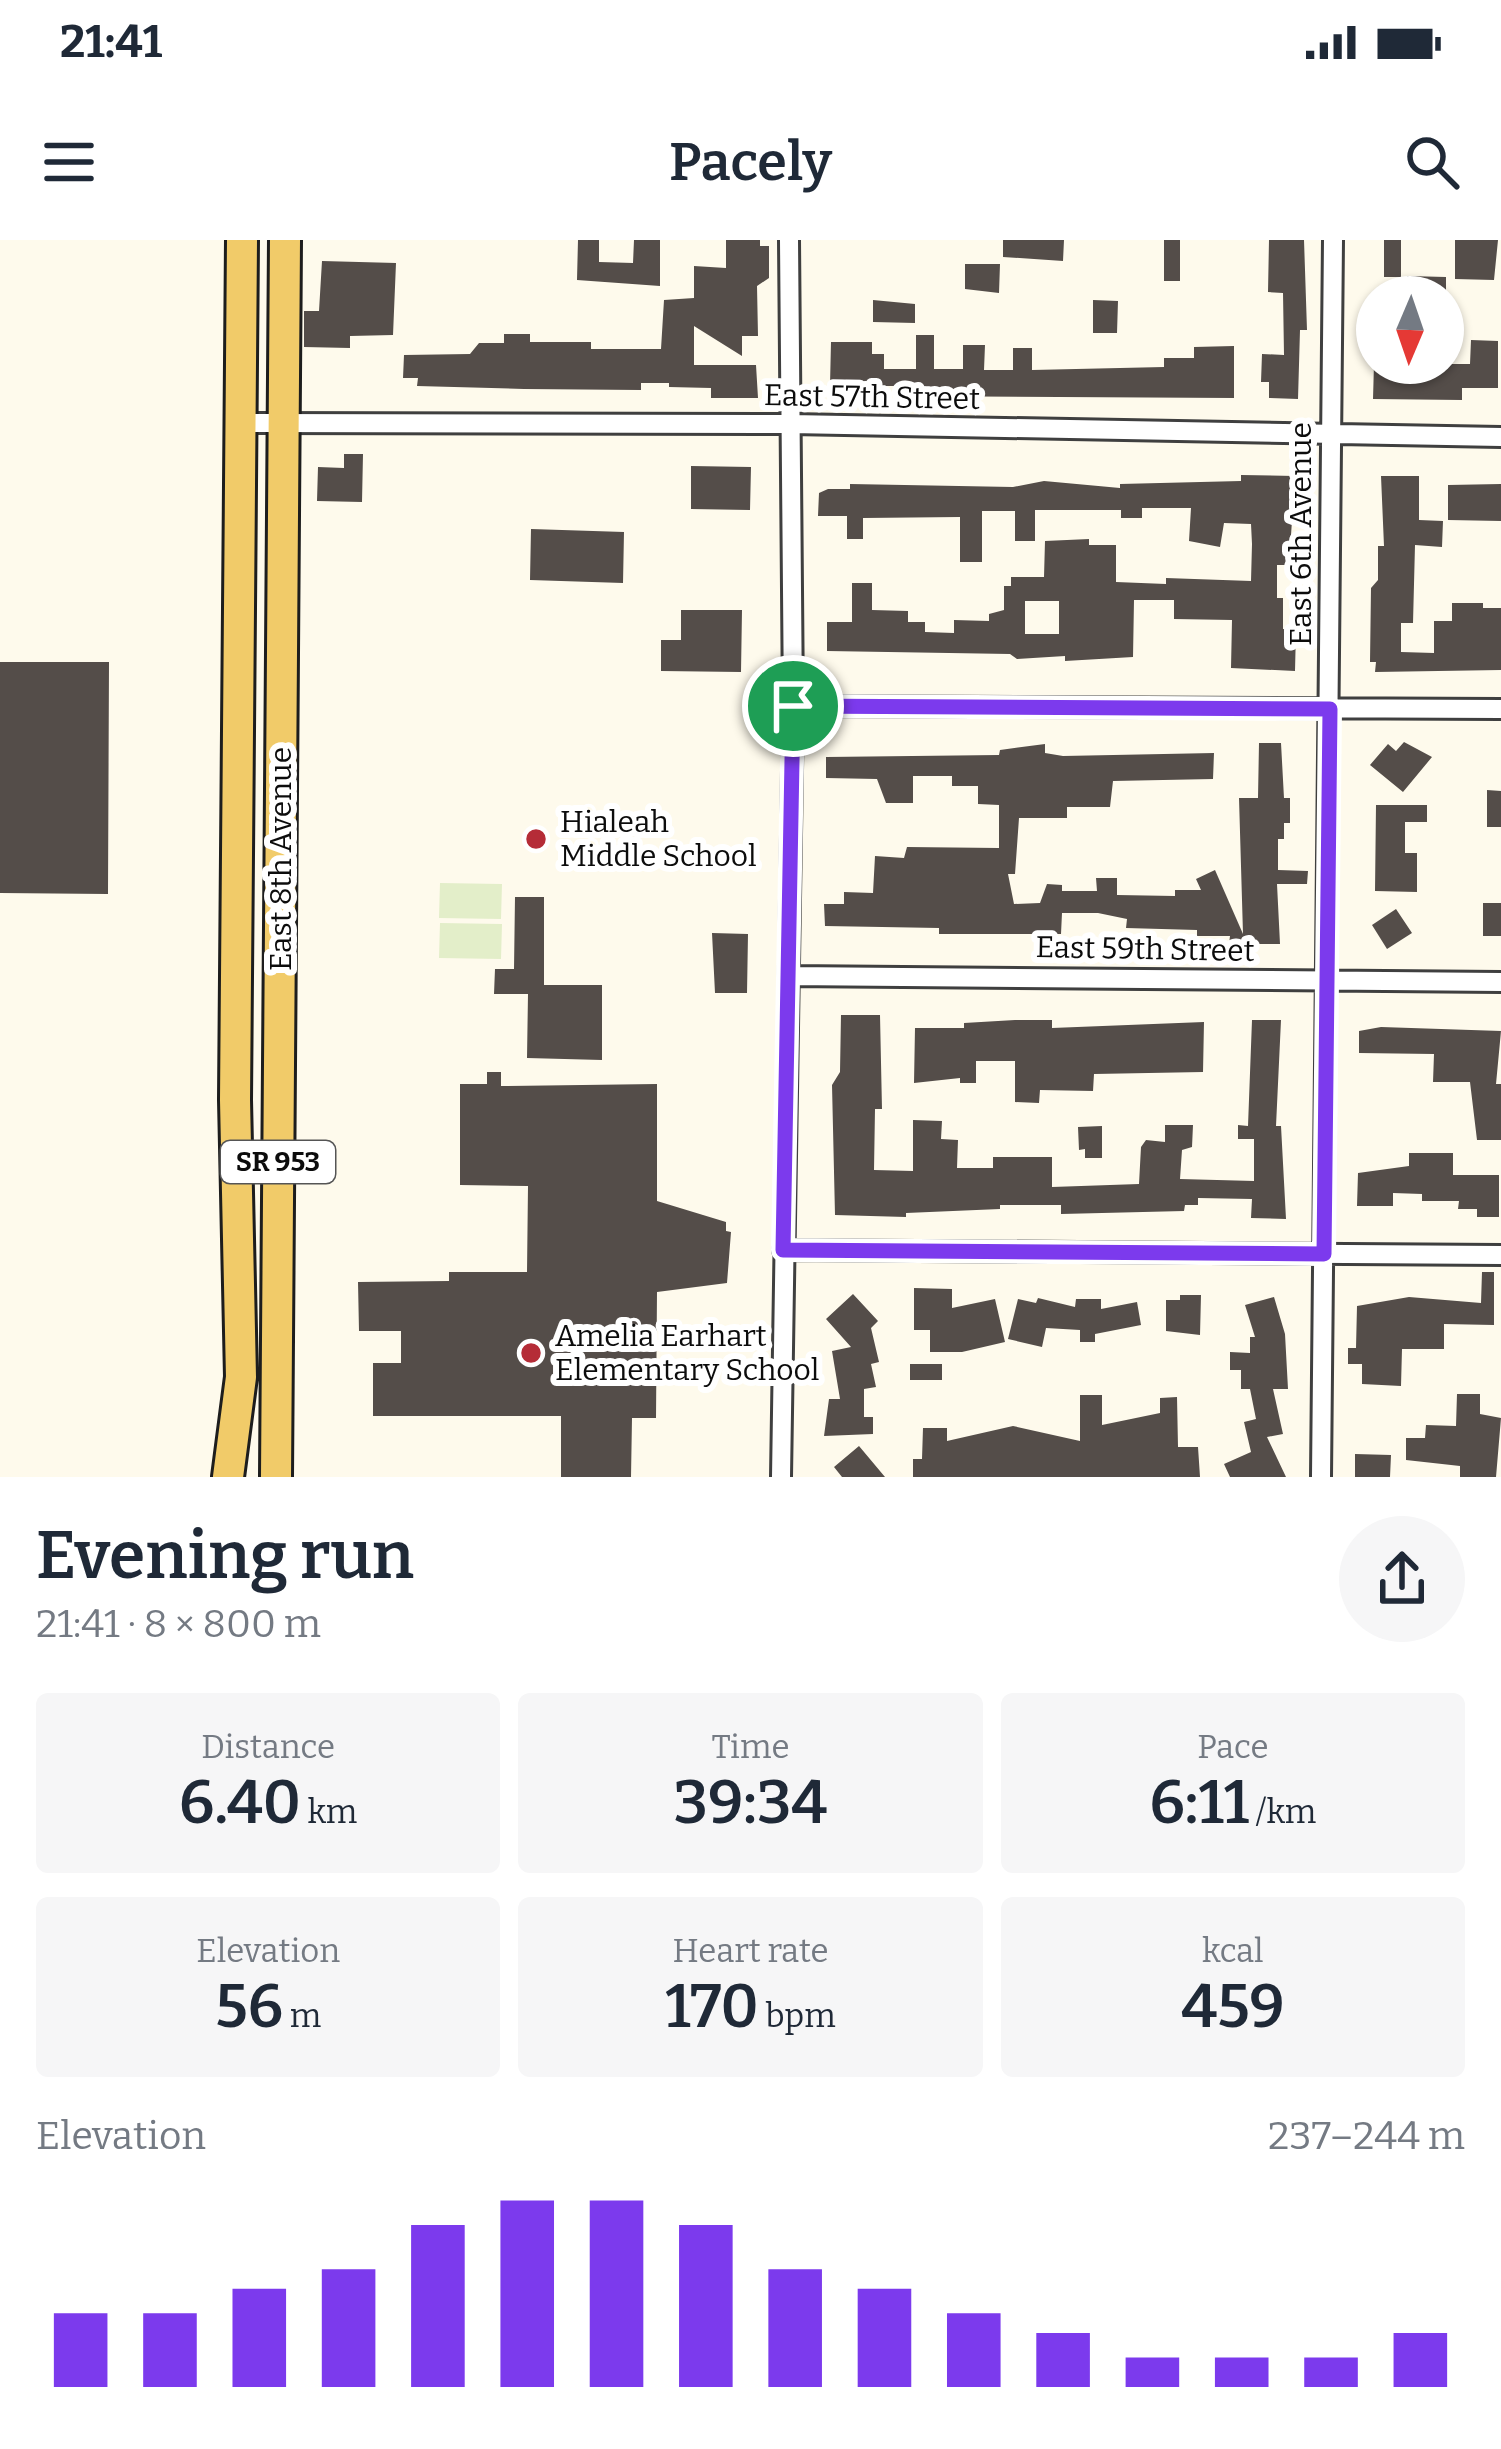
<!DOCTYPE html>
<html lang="en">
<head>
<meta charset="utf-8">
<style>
	:root { --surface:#fff; --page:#f6f6f7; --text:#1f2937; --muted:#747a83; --accent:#7c3aed }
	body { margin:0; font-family:Bitter,serif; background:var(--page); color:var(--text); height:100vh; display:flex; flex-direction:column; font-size:45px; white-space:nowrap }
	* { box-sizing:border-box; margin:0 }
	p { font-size:39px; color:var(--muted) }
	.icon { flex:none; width:66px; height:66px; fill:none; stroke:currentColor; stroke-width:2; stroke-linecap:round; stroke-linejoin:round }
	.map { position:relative; height:1237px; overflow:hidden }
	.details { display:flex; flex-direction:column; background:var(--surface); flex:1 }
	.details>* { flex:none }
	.needle { width:78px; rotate:182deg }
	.controls { position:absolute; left:1356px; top:36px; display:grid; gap:24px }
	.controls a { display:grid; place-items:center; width:108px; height:108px; border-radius:50%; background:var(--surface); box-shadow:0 3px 9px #0004; font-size:60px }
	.pin { position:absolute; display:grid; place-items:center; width:102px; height:102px; color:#fff; margin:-51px; border:6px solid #fff; border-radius:50%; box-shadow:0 3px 12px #0007 }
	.round { display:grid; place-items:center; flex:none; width:126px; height:126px; border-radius:63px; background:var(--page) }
	.headline { display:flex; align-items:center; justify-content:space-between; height:204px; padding:0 36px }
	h1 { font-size:66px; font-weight:600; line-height:90px }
	.metrics { display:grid; grid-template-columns:repeat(3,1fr); gap:18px; height:204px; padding:12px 36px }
	.metrics div { display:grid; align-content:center; border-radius:12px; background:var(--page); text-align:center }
	.metrics b { font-size:60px; font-weight:600 }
	.metrics small { font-size:33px; font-weight:400 }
	.metrics p { font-size:33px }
	.chart { height:336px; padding:24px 36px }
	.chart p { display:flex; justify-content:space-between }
	.chart svg { width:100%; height:216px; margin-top:12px; stroke:var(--accent); stroke-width:6 }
	.status { display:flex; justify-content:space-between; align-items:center; height:84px; padding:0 60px; background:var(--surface); direction:ltr }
	.status svg { height:33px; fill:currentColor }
	header { display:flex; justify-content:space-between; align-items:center; height:156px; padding:0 36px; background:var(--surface); font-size:54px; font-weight:600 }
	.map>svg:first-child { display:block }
	.pitch { fill:#e3eec9 }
	.building { fill:#544d49; fill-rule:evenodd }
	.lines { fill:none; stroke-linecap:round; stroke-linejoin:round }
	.street-casing { stroke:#3f3f3f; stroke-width:24 }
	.primary-casing { stroke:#1d1d1d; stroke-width:36 }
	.street { stroke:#fff; stroke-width:18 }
	.primary { stroke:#f1cb69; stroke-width:30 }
	.route-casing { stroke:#fff; stroke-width:24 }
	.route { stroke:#7c3aed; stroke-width:15 }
	.poi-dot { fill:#b52c37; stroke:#fff; stroke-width:4.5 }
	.labels { text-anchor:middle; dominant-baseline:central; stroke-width:12; stroke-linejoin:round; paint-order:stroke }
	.shield { fill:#fff; stroke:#555; stroke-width:3 }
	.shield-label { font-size:27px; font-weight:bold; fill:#0c0c0c }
	.street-label { font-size:30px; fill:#0c0c0c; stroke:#fff }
	.poi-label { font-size:30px; fill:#0c0c0c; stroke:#fff; text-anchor:start }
</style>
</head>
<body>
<div class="status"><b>21:41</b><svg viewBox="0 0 49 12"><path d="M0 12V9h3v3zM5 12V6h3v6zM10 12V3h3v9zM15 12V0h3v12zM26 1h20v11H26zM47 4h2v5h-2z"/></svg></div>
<header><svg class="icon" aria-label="menu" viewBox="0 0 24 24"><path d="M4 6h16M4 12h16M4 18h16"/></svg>Pacely<svg class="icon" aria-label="search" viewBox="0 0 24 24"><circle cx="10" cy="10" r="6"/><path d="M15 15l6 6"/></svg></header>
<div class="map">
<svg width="1501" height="1237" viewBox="0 0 1501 1237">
	<rect width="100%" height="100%" fill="#fefaec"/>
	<path class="pitch" d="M 440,643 L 502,644 L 501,679 L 439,678 Z
		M 440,683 L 502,684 L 501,719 L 439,718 Z"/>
	<path class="building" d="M 578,0 L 599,0 L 599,22 L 633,23 L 634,0 L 660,0 L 660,46 L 577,40 Z
		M 726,0 L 760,0 L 760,6 L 769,6 L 769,38 L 757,46 L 758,96 L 742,96 L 742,116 L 694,86 L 694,125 L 756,125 L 758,158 L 711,158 L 711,148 L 669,147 L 669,143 L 641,143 L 641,150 L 524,149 L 417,146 L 418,138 L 403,138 L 404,115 L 470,114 L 479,103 L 504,103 L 504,94 L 530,94 L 530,102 L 591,102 L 591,109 L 661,109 L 664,60 L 694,58 L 694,26 L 726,28 Z
		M 1003,0 L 1064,0 L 1063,21 L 1003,17 Z
		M 1164,0 L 1180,0 L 1180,41 L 1164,41 Z
		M 1269,0 L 1304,0 L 1307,90 L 1300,90 L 1298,159 L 1269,158 L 1269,142 L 1261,142 L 1262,114 L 1284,115 L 1283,53 L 1268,52 Z
		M 1384,0 L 1401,0 L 1401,37 L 1384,37 Z
		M 1455,0 L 1498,0 L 1494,40 L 1455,39 Z
		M 322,21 L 396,23 L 393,95 L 350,96 L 350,108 L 304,107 L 304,71 L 319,71 Z
		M 965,24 L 1000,24 L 999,53 L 965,49 Z
		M 1407,36 L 1446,37 L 1446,53 L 1407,53 Z
		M 873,60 L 915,64 L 915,83 L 873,82 Z
		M 1093,60 L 1118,61 L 1117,93 L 1093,93 Z
		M 916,95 L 934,95 L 934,129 L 963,129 L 963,105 L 985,105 L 984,130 L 1013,130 L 1013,108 L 1032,108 L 1032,130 L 1164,127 L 1164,118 L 1194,118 L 1194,107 L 1234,106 L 1234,158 L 897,156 L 897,146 L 864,146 L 864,152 L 830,145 L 831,102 L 872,102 L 872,114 L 884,114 L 884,129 L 916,129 Z
		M 1471,100 L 1498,101 L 1498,148 L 1462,148 L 1462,160 L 1373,159 L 1374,124 L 1470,124 Z
		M 344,214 L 363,214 L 362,262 L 317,261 L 318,227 L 344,228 Z
		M 691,226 L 751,227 L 750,270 L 691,269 Z
		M 1241,235 L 1295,236 L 1289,325 L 1277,325 L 1277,358 L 1283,358 L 1283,389 L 1296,390 L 1295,431 L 1231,428 L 1232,380 L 1174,379 L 1174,360 L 1134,360 L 1133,417 L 1065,421 L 1065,416 L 1017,419 L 1010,414 L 827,411 L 827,382 L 852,382 L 852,343 L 872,343 L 872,370 L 908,371 L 908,382 L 925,382 L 925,392 L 954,393 L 954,380 L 989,381 L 989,374 L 1004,370 L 1004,346 L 1011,346 L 1011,337 L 1044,337 L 1045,301 L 1089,299 L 1089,305 L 1116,305 L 1116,342 L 1166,344 L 1166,338 L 1251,341 L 1252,304 L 1251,284 L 1224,283 L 1220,307 L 1189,301 L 1191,268 L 1142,268 L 1142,278 L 1121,278 L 1121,270 L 1035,270 L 1035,301 L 1015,301 L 1015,271 L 982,271 L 982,322 L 960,322 L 960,277 L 863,278 L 863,299 L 847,299 L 847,276 L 818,276 L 819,253 L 828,249 L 850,249 L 850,244 L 1013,247 L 1044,241 L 1120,248 L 1120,244 L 1241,241 ZM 1025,361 L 1059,361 L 1059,394 L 1025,394 Z
		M 1381,236 L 1419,236 L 1419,280 L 1443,281 L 1442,307 L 1415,305 L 1413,383 L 1401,383 L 1401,412 L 1434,413 L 1434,381 L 1452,381 L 1452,363 L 1483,363 L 1483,368 L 1501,368 L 1501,430 L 1375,432 L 1376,422 L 1370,422 L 1371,348 L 1378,340 L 1378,306 L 1384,306 Z
		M 1501,244 L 1501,281 L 1448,280 L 1448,245 Z
		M 531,289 L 624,292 L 623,343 L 530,340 Z
		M 681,370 L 742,370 L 741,432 L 661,431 L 661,400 L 681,400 Z
		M 0,422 L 109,422 L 108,654 L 0,653 Z
		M 1404,502 L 1432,517 L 1403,552 L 1370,525 L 1388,504 L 1396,511 Z
		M 1259,503 L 1281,503 L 1284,558 L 1290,558 L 1290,583 L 1284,583 L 1284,599 L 1278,599 L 1278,630 L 1308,631 L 1307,644 L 1277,644 L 1280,704 L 1229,704 L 1230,696 L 1197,696 L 1197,690 L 1126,688 L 1127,679 L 1098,673 L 1062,673 L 1061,694 L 939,694 L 939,688 L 825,686 L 824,664 L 844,664 L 844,652 L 873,653 L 875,616 L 904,618 L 907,607 L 999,608 L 999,565 L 978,564 L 978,546 L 952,546 L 952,536 L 913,536 L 913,563 L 886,563 L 877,539 L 826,538 L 826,517 L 999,515 L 1000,510 L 1045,504 L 1045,513 L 1063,516 L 1214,513 L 1213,539 L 1113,541 L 1110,567 L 1067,567 L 1067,578 L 1019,578 L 1015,634 L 1008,634 L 1014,664 L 1040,663 L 1047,644 L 1062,645 L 1062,651 L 1097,651 L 1096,638 L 1117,638 L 1117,655 L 1175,656 L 1175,650 L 1201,650 L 1196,639 L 1215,630 L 1243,694 L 1239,558 L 1258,558 Z
		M 1487,550 L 1501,551 L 1501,587 L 1487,587 Z
		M 1376,565 L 1427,565 L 1427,582 L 1405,582 L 1405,613 L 1417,613 L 1417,652 L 1375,651 Z
		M 515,657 L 544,657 L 544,745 L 602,745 L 602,820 L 527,818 L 528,754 L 494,754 L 495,729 L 514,729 Z
		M 1483,663 L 1501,663 L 1501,696 L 1483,696 Z
		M 1396,669 L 1412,693 L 1387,709 L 1372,685 Z
		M 712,693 L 748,694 L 747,753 L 715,753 Z
		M 841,775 L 880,775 L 882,869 L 875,869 L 874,930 L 913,931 L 913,880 L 942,881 L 941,899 L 958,900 L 957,928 L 993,928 L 993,917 L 1052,917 L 1052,947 L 1139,944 L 1141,907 L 1146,900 L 1165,902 L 1165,885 L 1193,885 L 1192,907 L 1182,910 L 1180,939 L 1254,941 L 1254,899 L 1238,899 L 1238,885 L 1248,886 L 1252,780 L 1281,780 L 1276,886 L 1281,886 L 1286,979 L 1251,978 L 1252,959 L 1198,958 L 1198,965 L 1185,965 L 1184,971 L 1061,974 L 1061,965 L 1000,965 L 1000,969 L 906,973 L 906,977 L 835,975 L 832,845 L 840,832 Z
		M 1015,780 L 1052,780 L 1052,788 L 1204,782 L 1203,832 L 1094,834 L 1093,851 L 1040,850 L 1039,863 L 1015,862 L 1015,821 L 976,821 L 976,843 L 960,843 L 960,838 L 914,843 L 915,788 L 964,788 L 964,783 Z
		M 1381,787 L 1501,791 L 1496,844 L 1501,844 L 1501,900 L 1477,900 L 1470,842 L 1433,842 L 1434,814 L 1359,813 L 1359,791 Z
		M 487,832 L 501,832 L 501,846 L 657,844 L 657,961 L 726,982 L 726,991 L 731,992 L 727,1043 L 657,1052 L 656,1178 L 632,1178 L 631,1237 L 561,1237 L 561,1176 L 373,1176 L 373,1123 L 401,1123 L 401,1091 L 359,1091 L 358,1042 L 449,1041 L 449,1032 L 527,1032 L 528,946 L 460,945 L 460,844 L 487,844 Z
		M 1102,886 L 1102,918 L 1085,918 L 1085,909 L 1079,910 L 1078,887 Z
		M 1409,913 L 1453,913 L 1453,935 L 1499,935 L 1499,977 L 1477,977 L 1477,969 L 1458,969 L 1459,961 L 1422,961 L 1422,954 L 1393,953 L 1393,966 L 1357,966 L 1358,933 L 1409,926 Z
		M 1482,1032 L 1494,1032 L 1494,1085 L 1444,1084 L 1444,1109 L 1402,1109 L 1401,1146 L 1362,1144 L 1362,1124 L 1348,1124 L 1348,1108 L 1356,1108 L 1357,1066 L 1409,1057 L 1481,1063 Z
		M 914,1048 L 952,1049 L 952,1068 L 995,1059 L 1005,1102 L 962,1112 L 930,1112 L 930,1090 L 914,1090 Z
		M 853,1054 L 878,1081 L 871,1088 L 879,1122 L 871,1124 L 876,1147 L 864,1149 L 864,1177 L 873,1177 L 873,1194 L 824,1196 L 829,1159 L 840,1159 L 832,1111 L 851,1107 L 826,1079 Z
		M 1180,1055 L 1201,1055 L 1200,1095 L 1166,1091 L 1166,1060 L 1180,1060 Z
		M 1274,1057 L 1285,1094 L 1288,1149 L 1273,1149 L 1283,1194 L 1267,1197 L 1286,1237 L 1230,1237 L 1224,1224 L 1251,1212 L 1244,1182 L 1256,1179 L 1250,1149 L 1241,1149 L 1241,1130 L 1230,1130 L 1230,1112 L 1250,1113 L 1250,1097 L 1255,1097 L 1245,1065 Z
		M 1038,1058 L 1075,1067 L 1076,1059 L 1101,1059 L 1101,1069 L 1137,1062 L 1141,1085 L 1095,1094 L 1095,1102 L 1080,1102 L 1080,1090 L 1046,1088 L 1042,1107 L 1008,1099 L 1018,1059 L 1036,1063 Z
		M 910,1124 L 942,1124 L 942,1140 L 910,1140 Z
		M 1457,1154 L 1480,1154 L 1480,1174 L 1501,1178 L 1496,1237 L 1460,1237 L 1460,1226 L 1406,1220 L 1406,1198 L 1425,1198 L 1426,1185 L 1456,1186 Z
		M 1080,1155 L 1102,1155 L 1102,1185 L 1160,1173 L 1160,1158 L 1177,1157 L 1178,1207 L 1198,1207 L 1200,1237 L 913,1237 L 913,1219 L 922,1219 L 923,1188 L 947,1188 L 947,1201 L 1013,1186 L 1080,1201 Z
		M 859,1206 L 885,1237 L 842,1237 L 834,1227 Z
		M 1355,1214 L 1391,1215 L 1390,1237 L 1355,1237 Z"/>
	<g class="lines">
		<g class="street-casing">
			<path id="street" d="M 241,183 L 791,184 L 1501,197
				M 793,466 L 1501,469
				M 789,736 L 1501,742
				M 783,1010 L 1501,1015
				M 781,1237 L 793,466 L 789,0
				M 1321,1237 L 1333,0"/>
		</g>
		<g class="primary-casing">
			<path id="primary" d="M 228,1237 L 241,1137 L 235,860 L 242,0
				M 276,1237 L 285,0"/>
		</g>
		<use href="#street" class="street"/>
		<use href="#primary" class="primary"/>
	</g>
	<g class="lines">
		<g class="route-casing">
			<path id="route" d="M 793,466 L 1330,469 L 1324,1014 L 783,1010 Z"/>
		</g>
		<use href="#route" class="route"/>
	</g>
	<g class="poi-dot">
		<circle cx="536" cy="599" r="12"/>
		<circle cx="531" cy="1113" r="12"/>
	</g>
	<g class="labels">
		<rect class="shield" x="221" y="901" width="114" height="42" rx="9"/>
		<g class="shield-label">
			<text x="278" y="922">SR 953</text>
		</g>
		<g class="street-label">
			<text transform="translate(872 157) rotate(1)">East 57th Street</text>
			<text transform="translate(1301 294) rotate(-90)">East 6th Avenue</text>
			<text transform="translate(281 619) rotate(-90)">East 8th Avenue</text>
			<text transform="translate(1145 709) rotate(1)">East 59th Street</text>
		</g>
		<g class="poi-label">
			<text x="560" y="582">Hialeah<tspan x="560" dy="34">Middle School</tspan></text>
			<text x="555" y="1096">Amelia Earhart<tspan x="555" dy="34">Elementary School</tspan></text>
		</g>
	</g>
</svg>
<div class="controls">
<a><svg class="needle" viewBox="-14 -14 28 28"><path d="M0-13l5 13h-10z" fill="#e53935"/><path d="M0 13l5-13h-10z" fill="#747a83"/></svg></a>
</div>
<div class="pin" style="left:793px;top:466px;background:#1e9e55"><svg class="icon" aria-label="arrive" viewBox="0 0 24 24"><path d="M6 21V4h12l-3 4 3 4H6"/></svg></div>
</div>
<section class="details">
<div class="headline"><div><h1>Evening run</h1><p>21:41 · 8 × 800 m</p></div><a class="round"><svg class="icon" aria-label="share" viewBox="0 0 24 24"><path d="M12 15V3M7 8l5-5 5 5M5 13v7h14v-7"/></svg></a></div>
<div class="metrics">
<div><p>Distance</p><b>6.40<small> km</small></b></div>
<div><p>Time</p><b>39:34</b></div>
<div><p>Pace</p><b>6:11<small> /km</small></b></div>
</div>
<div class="metrics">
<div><p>Elevation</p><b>56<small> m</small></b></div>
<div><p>Heart rate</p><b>170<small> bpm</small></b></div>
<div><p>kcal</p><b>459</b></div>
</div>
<div class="chart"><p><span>Elevation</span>237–244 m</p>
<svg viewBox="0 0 160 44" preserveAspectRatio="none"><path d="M5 44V29M15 44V29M25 44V24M35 44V20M45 44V11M55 44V6M65 44V6M75 44V11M85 44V20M95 44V24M105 44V29M115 44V33M125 44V38M135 44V38M145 44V38M155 44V33"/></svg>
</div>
</section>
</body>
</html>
